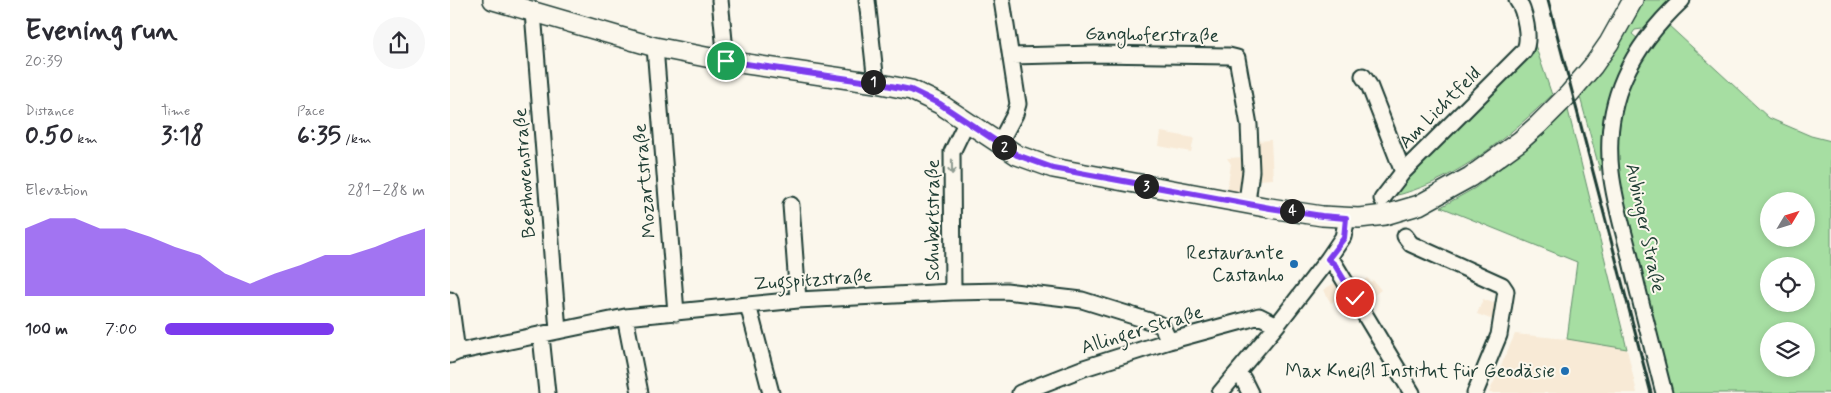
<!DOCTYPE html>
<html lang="en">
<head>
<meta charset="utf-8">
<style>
	:root { --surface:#fff; --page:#f7f7f7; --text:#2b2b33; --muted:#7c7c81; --accent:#7c3aed }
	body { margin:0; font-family:Mynerve,sans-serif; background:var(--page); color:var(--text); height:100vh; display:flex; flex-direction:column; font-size:19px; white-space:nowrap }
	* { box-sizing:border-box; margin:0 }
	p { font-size:16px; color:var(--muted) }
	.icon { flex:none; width:28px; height:28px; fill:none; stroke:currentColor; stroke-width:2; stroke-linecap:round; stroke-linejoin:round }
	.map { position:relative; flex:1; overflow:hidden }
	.details { display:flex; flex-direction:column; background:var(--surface); width:450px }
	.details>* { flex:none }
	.needle { width:32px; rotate:52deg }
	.tools { position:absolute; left:1310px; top:192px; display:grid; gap:10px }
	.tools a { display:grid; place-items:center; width:55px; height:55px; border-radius:50%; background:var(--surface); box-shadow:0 2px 8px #0003; font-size:25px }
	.pin { position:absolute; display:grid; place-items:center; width:42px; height:42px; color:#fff; margin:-21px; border:2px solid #fff; border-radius:50%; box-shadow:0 1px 5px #0007 }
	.km { position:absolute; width:25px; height:25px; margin:-12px; border-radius:50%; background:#222; color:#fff; font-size:14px; line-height:25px; text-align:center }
	.round { display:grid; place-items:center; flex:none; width:52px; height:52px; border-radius:26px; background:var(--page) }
	.head { display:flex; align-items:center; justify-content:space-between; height:85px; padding:0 25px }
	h1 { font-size:28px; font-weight:800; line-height:38px }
	.metrics { display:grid; grid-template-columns:repeat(3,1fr); gap:8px; height:85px; padding:5px 25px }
	.metrics div { display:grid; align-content:center }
	.metrics b { font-size:25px; font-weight:800 }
	.metrics small { font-size:14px; font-weight:400 }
	.metrics p { font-size:14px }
	.chart { height:140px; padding:10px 25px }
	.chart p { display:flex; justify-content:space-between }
	.chart svg { width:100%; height:90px; margin-top:5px; fill:var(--accent); opacity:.7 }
	ul { padding:0 25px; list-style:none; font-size:16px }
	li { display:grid; grid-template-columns:80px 60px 1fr; align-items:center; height:38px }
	li i { height:12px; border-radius:6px; background:var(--accent) }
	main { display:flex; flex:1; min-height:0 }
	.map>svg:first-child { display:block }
	.built { fill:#f8ead6 }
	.green { fill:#a6dea2; stroke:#628e6b; fill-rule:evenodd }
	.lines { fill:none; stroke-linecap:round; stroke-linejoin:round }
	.minor-casing { stroke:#1f3d34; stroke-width:19 }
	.major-casing { stroke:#1f3d34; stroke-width:22 }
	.minor { stroke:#fbf7ec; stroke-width:15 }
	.major { stroke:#fbf7ec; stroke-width:19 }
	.rail { stroke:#1f3d34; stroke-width:3 }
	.oneway { stroke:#8d9a90 }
	.route-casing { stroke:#fff; stroke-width:10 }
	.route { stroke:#7c3aed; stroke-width:6 }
	.poi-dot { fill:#1f6fb2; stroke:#fbf7ec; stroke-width:2 }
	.labels { text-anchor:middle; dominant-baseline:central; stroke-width:4; stroke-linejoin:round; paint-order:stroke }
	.street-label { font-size:19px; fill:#1f3d34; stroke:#fbf7ec }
	.poi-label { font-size:19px; fill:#1f3d34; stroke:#fbf7ec; text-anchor:end }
</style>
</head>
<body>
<main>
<section class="details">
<div class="head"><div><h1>Evening run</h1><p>20:39</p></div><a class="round"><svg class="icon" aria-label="share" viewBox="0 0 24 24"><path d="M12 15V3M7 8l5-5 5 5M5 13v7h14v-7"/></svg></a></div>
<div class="metrics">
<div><p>Distance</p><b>0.50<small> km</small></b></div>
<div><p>Time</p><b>3:18</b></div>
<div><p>Pace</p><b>6:35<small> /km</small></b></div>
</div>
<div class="chart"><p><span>Elevation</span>281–288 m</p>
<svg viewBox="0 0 160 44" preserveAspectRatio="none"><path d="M0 44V11L10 6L20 6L30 11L40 11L50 15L60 20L70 24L80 33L90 38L100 33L110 29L120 24L130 24L140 20L150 15L160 11V44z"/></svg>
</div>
<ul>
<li><b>100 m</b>7:00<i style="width:65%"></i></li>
</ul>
</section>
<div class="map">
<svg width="1381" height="393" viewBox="0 0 1381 393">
	<rect width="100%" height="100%" fill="#fbf7ec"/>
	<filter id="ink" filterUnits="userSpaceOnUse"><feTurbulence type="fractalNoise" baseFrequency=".02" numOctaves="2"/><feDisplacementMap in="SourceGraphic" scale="10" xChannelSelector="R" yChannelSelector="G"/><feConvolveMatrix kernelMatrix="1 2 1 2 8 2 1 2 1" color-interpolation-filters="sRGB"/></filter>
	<g filter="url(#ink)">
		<path class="built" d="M 711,132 L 744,138 L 741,152 L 709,146 Z
			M 821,140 L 823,179 L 808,180 L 807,141 Z
			M 796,157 L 793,193 L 777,190 L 781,164 L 777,158 Z
			M 917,278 L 921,282 L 923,280 L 931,290 L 915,302 L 906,287 Z
			M 886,282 L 894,295 L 881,303 L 873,290 Z
			M 1033,299 L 1048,305 L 1046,321 L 1027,314 Z
			M 1065,334 L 1117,339 L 1177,349 L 1187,393 L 1039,393 Z"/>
		<path class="green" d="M 1194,0 L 1221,0 L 1192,29 L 1185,30 L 1182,34 L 1188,39 L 1175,62 L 1150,171 L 1130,97 L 1169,45 Z
			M 1217,24 L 1319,118 L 1361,136 L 1381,141 L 1381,393 L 1221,393 L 1165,167 C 1167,127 1172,90 1193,55 C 1200,44 1209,34 1217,24 ZM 1319,201 L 1356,201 L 1356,239 L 1319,239 ZM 1319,266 L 1356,266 L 1356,304 L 1319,304 ZM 1319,331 L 1356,331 L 1356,369 L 1319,369 Z
			M 1085,45 L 1102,95 C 1062,133 1017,172 964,190 C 957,192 949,196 942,195 L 943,189 Z
			M 1118,110 L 1177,349 L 1117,339 L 1127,262 L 991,207 L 1025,188 L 1086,141 Z"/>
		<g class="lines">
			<g class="minor-casing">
				<path id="minor" d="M 270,0 L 276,61
					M 417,0 L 426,83
					M 83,12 L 108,331
					M 205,47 L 226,313
					M 561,56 L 645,54 L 779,56 L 787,58 L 799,125 L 801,171 L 797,202
					M 913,76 L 919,85 L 953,172
					M 549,144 L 565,114 L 568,104 L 552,0
					M 932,199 L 953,172 L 1074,51 C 1081,40 1075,10 1067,0
					M 341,205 L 348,300
					M 955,236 L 961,244 L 1052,285 L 1056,291 L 1049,335 L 1025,393
					M 878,259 L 885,265 L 962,393
					M 503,292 L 502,152 L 517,121
					M 0,300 L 7,352
					M 298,305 L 321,393
					M 175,317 L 190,393
					M 91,336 L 97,393
					M 0,355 L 7,352 L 175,317 L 348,300 L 503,292 L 556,291 L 632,300 L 706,323 L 712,326 L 719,341
					M 787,373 L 793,379 L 800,393
					M 570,393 L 634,368 L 719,341 L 796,320 L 809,316 L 827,325
					M 770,393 L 827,325 L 878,259 L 893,237 L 897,218
					M 1214,393 C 1202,346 1190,300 1179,253 C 1172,226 1164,199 1161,172 C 1153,100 1181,48 1232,0"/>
			</g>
			<g class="major-casing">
				<path id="major" d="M 43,0 L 205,47 L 276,61 L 426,83 L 461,90 L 490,104 L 567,155 L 603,168 L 820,208 L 872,216 L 909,218 L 935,215 L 969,205 L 1020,177 L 1070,141 L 1088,125 L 1119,94 L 1143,66 L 1159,43 L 1183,0"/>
			</g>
			<use href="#minor" class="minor"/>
			<use href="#major" class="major"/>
			<path class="rail" d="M 1098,0 L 1201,393"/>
		</g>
		<defs><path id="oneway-shaft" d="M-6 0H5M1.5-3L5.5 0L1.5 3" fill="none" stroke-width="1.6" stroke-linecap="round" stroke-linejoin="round" transform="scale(1.25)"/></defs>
		<use class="oneway" href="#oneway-shaft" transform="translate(502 167) rotate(89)"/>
	</g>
	<g class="lines" filter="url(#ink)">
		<g class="route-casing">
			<path id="route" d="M 276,61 L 426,83 L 461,90 L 490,104 L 567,155 L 603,168 L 820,208 L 872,216 L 896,218 L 894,238 L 878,259 L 885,265 L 905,298"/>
		</g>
		<use href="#route" class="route"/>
	</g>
	<g class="poi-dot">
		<circle cx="844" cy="264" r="5"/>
		<circle cx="1115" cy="371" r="5"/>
	</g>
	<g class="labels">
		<g class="street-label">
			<text transform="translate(702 35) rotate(1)">Ganghoferstraße</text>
			<text transform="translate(990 108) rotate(-45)">Am Lichtfeld</text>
			<text transform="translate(75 173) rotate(-94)">Beethovenstraße</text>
			<text transform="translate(195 181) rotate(-95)">Mozartstraße</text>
			<text transform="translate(483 220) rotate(-90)">Schubertstraße</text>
			<text transform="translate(1195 228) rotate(78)">Aubinger Straße</text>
			<text transform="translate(363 280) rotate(-4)">Zugspitzstraße</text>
			<text transform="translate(692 330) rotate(-17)">Allinger Straße</text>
		</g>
		<g class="poi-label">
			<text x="834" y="253">Restaurante<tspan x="834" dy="22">Castanho</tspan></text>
			<text x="1105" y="371">Max Kneißl Institut für Geodäsie</text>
		</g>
	</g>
</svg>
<div class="tools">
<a><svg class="needle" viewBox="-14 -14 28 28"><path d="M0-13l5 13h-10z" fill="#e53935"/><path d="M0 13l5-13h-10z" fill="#7c7c81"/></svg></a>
<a><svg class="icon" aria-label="locate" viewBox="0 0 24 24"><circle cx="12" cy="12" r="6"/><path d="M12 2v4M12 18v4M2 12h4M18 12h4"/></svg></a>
<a><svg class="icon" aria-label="layers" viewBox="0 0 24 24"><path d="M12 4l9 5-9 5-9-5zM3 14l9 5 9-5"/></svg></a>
</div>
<div class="pin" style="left:276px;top:61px;background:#1e9e55"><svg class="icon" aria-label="arrive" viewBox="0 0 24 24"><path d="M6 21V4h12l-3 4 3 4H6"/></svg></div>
<div class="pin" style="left:905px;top:298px;background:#d93025"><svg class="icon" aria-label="check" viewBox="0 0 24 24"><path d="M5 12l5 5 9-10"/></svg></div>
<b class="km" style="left:423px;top:82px">1</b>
<b class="km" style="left:554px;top:147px">2</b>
<b class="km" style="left:696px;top:186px">3</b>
<b class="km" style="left:842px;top:211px">4</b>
</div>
</main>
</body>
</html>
